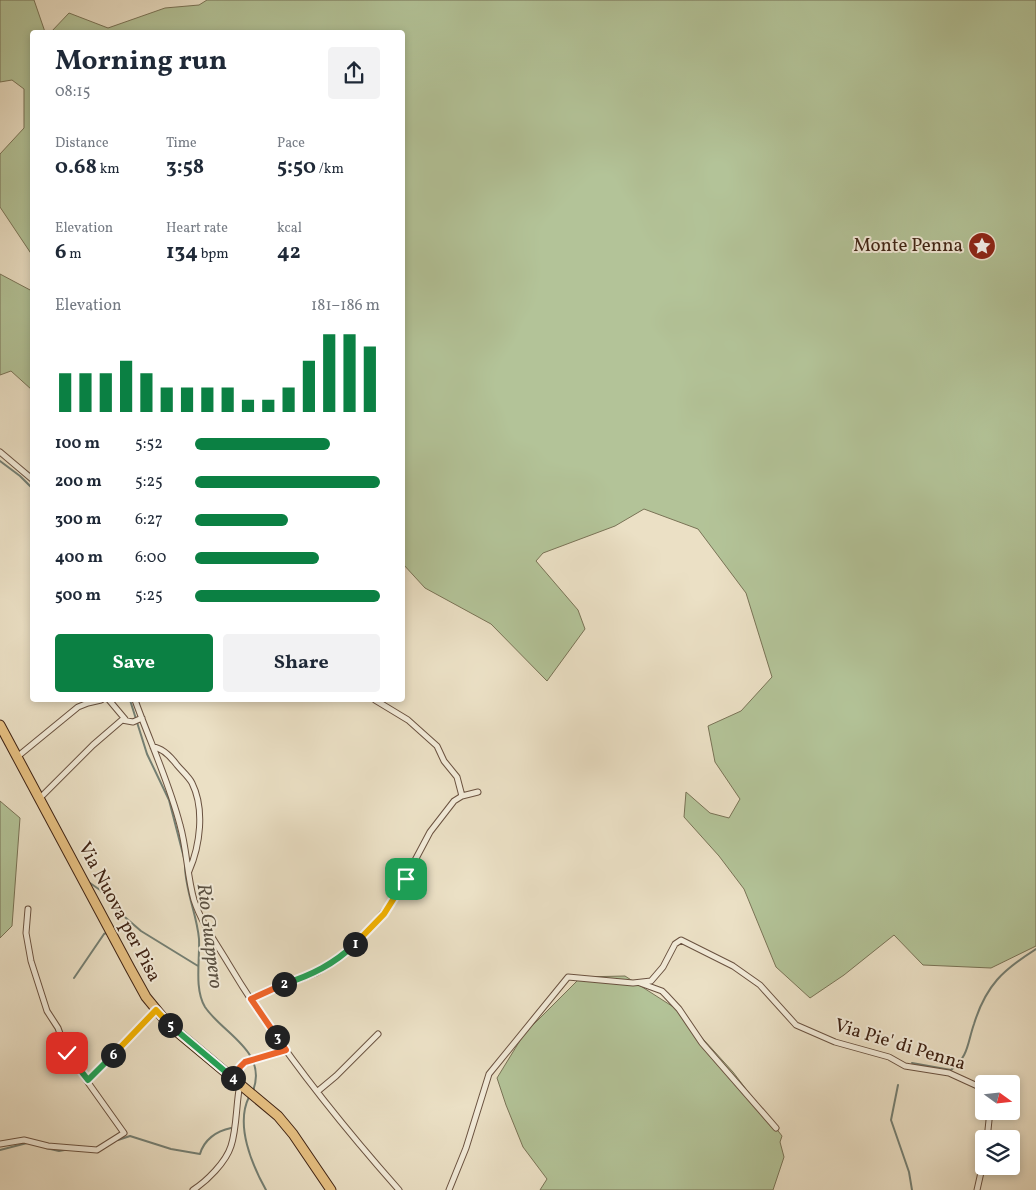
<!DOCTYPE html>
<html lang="en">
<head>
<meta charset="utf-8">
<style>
	:root { --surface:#fff; --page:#f2f2f3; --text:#1f2937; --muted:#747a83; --accent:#0b8043 }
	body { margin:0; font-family:Vollkorn,serif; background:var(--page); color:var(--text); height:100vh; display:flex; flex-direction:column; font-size:19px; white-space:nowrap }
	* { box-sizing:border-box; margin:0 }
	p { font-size:16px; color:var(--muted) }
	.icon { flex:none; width:28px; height:28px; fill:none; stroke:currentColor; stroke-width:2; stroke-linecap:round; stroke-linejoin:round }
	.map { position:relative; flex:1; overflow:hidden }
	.side { position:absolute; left:30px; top:30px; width:375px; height:672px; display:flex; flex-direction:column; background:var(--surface); border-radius:5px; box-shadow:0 2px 8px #0003 }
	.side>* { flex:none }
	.needle { width:32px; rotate:105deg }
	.buttons { position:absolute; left:975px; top:1075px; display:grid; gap:10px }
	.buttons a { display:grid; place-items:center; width:45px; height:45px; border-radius:5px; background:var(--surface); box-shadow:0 2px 8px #0003; font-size:25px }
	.pin { position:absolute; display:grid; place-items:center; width:42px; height:42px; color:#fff; margin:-21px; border-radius:10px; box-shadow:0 2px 8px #0006 }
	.km { position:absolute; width:25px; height:25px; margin:-12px; border-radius:50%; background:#222; color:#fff; font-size:14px; line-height:25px; text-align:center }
	.round { display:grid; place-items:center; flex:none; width:52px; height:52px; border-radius:5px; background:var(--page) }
	.headline { display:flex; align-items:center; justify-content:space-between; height:85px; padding:0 25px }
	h1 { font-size:28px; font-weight:700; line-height:38px }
	.figures { display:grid; grid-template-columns:repeat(3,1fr); gap:8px; height:85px; padding:5px 25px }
	.figures div { display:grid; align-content:center }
	.figures b { font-size:21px; font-weight:700 }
	.figures small { font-size:14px; font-weight:400 }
	.figures p { font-size:14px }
	.chart { height:140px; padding:10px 25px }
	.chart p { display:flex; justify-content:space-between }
	.chart svg { width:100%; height:90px; margin-top:5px; stroke:var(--accent); stroke-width:6 }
	.primary-button { display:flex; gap:10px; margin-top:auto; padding:10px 25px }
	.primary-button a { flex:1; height:58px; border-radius:5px; background:var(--accent); color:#fff; font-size:20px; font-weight:700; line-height:58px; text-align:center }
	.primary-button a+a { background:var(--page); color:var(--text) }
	ul { padding:0 25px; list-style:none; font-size:16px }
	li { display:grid; grid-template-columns:80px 60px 1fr; align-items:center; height:38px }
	li i { height:12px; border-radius:6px; background:var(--accent) }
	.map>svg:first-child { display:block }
	.green { fill:#b3c398; stroke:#797356 }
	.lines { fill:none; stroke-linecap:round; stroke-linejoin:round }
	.stream { stroke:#747f73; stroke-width:2 }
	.street-casing { stroke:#6a5240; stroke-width:7 }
	.primary-casing { stroke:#3f2314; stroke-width:11 }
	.street { stroke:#f2ebd9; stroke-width:5 }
	.primary { stroke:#e6c082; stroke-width:9 }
	.split-1-casing { stroke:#fff; stroke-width:10 }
	.split-2-casing { stroke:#fff; stroke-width:10 }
	.split-3-casing { stroke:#fff; stroke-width:10 }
	.split-4-casing { stroke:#fff; stroke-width:10 }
	.split-5-casing { stroke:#fff; stroke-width:10 }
	.split-6-casing { stroke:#fff; stroke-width:10 }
	.split-7-casing { stroke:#fff; stroke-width:10 }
	.split-1 { stroke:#f5b400; stroke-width:6 }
	.split-2 { stroke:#22a559; stroke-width:6 }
	.split-3 { stroke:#f0652b; stroke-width:6 }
	.split-4 { stroke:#f0652b; stroke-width:6 }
	.split-5 { stroke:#22a559; stroke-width:6 }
	.split-6 { stroke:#f5b400; stroke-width:6 }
	.split-7 { stroke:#22a559; stroke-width:6 }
	.labels { text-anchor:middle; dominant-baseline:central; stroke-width:4; stroke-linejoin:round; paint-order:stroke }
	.poi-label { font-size:19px; fill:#3f2314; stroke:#f2ebd9; text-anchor:end }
	.street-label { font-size:19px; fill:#3f2314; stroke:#f2ebd9 }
	.water-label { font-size:20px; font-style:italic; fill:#5a5143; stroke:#f2ebd9 }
</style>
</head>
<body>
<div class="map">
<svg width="1036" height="1190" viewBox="0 0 1036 1190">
	<rect width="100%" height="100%" fill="#ebe0c5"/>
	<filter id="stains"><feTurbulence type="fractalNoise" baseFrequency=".004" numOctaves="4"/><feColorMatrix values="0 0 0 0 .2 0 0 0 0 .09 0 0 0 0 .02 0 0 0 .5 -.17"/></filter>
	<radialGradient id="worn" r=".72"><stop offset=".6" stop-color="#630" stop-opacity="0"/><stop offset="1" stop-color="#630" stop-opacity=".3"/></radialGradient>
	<path class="green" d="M 0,0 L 34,0 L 45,32 L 32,32 L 32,255 L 0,207 L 0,154 L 24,128 L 24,89 L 12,80 L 0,82 Z
		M 207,0 L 1036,0 L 1036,946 L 991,968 L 923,965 L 894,935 L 844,975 L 810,998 L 776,967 L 744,889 L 719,856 L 684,817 L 686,792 L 710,813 L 729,818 L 740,799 L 715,762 L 708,726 L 741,711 L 772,677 L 746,593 L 698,529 L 644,509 L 615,526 L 543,553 L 536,561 L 578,610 L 585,629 L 547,681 L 491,624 L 425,588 L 403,564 L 402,32 L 51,32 L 69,13 L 108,28 L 165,8 L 199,5 Z
		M 0,274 L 32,291 L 32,390 L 11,371 L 0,375 Z
		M 0,801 L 20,818 L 12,926 L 0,938 Z
		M 625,976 L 675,1008 L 733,1072 L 782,1136 L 780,1142 L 784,1157 L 773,1190 L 540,1190 L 547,1179 L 523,1147 L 506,1105 L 497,1078 L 524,1034 L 581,977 Z"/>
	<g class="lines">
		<path class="stream" d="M 0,461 L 20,476 L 32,488
			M 130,700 L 147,754 L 169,800 L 184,858
			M 185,865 C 185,891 197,914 199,939 C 200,960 194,989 205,1007 C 223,1034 268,1051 253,1091
			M 90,883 L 100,890 L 119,912 L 141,931 L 198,966
			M 74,978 L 104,934 L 106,933
			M 912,1063 L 951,1070 C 969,1056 967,1044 974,1024 C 986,985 1003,970 1036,949
			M 898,1085 L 891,1120 L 909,1172 L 912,1190
			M 249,1097 C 235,1125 252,1165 266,1190
			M 118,1140 L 130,1136 L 171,1149 L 200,1154 C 204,1140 216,1131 231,1128
			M 46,1148 L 59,1151 L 70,1149
			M 0,1150 L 27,1143"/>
		<g class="street-casing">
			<path id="street" d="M 0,452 L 32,479
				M 109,700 L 125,719
				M 135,700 C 150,742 169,782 180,825 C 187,849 187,876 194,900 C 201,922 216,943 228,963 C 275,1042 338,1121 399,1190
				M 375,700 L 408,720 L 437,746 L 444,761 L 457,777 L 462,796
				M 153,747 C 163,748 171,757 177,765 C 182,771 189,777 192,783 C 205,809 200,846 189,871
				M 17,757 L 78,707 L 88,703 L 101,700
				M 39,799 L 93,745 L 122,720 L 133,722 L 142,718
				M 640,983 L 662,991 L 666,995 L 679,1009 L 702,1043 L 776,1128
				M 251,999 L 316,973 L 329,965 L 349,950 L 368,931 L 395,898 L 430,832 L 454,801 L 462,796 L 478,792
				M 88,1080 L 156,1010
				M 235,1080 L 240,1067 L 245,1062 L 286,1050
				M 318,1091 L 336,1076 L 378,1034
				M 987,1139 L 990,1111
				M 0,1144 L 24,1140 L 48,1146 L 97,1150 L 124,1133 L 67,1053 L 58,1028 L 47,1011 L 31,961 L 26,933 L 28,909
				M 193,1190 C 207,1181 226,1162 231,1146 C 237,1128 236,1103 240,1084
				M 449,1190 L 466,1148 L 489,1074 L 568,977 L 633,983 L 651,981 L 663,967 L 675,944 L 681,940 L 733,966 L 760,985 L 796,1025 L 835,1042 L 889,1057 L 905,1066 L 949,1073 L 984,1089
				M 977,1190 L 984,1159"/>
		</g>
		<g class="primary-casing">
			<path id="primary" d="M 0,725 L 130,968 L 146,997 L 169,1025 L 278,1116 L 293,1134 L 331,1190"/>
		</g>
		<use href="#street" class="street"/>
		<use href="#primary" class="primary"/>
	</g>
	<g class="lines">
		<g class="split-1-casing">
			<path id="split-1" d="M 355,944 L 384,914 L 406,879"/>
		</g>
		<g class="split-2-casing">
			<path id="split-2" d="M 284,984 C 312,975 334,964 355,944"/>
		</g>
		<g class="split-3-casing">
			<path id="split-3" d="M 277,1037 L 251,999 L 284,984"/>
		</g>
		<g class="split-4-casing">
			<path id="split-4" d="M 233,1078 L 235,1080 L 240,1067 L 245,1062 L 286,1050 L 277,1037"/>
		</g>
		<g class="split-5-casing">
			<path id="split-5" d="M 170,1025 L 233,1078"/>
		</g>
		<g class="split-6-casing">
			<path id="split-6" d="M 113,1055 L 156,1010 L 170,1025"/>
		</g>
		<g class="split-7-casing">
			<path id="split-7" d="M 67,1053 L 88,1080 L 113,1055"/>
		</g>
		<use href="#split-1" class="split-1"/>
		<use href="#split-2" class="split-2"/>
		<use href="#split-3" class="split-3"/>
		<use href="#split-4" class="split-4"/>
		<use href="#split-5" class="split-5"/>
		<use href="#split-6" class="split-6"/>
		<use href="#split-7" class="split-7"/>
	</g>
	<defs>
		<g id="sight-disc" transform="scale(1.4375)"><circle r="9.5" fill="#8f2418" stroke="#f2ebd9"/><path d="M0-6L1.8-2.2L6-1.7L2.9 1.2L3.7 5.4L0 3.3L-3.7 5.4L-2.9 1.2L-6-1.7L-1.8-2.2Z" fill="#fff"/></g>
	</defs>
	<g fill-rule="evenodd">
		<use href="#sight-disc" x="982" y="246"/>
	</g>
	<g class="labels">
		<g class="poi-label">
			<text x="963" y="246">Monte Penna</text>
		</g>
		<g class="street-label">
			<text transform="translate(119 912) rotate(62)">Via Nuova per Pisa</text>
			<text transform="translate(900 1045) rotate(17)">Via Pie' di Penna</text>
		</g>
		<g class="water-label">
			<text transform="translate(209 936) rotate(83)">Rio Guappero</text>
		</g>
	</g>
	<rect width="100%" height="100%" filter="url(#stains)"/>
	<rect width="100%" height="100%" fill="url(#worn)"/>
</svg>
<div class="buttons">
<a><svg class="needle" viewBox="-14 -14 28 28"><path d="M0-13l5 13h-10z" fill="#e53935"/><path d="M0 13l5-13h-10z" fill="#747a83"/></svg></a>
<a><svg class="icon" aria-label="layers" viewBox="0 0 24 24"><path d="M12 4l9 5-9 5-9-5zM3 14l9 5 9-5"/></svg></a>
</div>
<div class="pin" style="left:406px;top:879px;background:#1e9e55"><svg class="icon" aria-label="arrive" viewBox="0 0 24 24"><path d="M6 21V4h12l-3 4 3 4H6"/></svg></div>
<div class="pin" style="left:67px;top:1053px;background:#d93025"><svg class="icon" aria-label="check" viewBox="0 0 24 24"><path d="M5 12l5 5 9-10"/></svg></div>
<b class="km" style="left:355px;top:944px">1</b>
<b class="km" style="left:284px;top:984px">2</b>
<b class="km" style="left:277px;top:1037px">3</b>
<b class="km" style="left:233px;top:1078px">4</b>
<b class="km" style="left:170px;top:1025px">5</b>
<b class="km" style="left:113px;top:1055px">6</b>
<section class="side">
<div class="headline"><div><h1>Morning run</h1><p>08:15</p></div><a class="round"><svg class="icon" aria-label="share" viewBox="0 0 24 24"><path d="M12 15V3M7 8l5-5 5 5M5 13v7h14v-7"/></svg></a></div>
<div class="figures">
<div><p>Distance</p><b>0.68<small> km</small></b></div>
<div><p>Time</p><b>3:58</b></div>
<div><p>Pace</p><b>5:50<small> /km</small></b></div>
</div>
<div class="figures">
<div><p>Elevation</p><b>6<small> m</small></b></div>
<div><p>Heart rate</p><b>134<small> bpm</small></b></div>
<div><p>kcal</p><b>42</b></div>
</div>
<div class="chart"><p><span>Elevation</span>181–186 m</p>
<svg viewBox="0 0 160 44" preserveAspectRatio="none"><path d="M5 44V25M15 44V25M25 44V25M35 44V19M45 44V25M55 44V32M65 44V32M75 44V32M85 44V32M95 44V38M105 44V38M115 44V32M125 44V19M135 44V6M145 44V6M155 44V12"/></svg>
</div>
<ul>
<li><b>100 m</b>5:52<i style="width:73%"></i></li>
<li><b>200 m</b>5:25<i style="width:100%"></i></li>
<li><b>300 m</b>6:27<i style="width:50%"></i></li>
<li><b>400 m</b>6:00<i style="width:67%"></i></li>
<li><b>500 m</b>5:25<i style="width:100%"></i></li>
</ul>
<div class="primary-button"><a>Save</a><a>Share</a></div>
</section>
</div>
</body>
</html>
